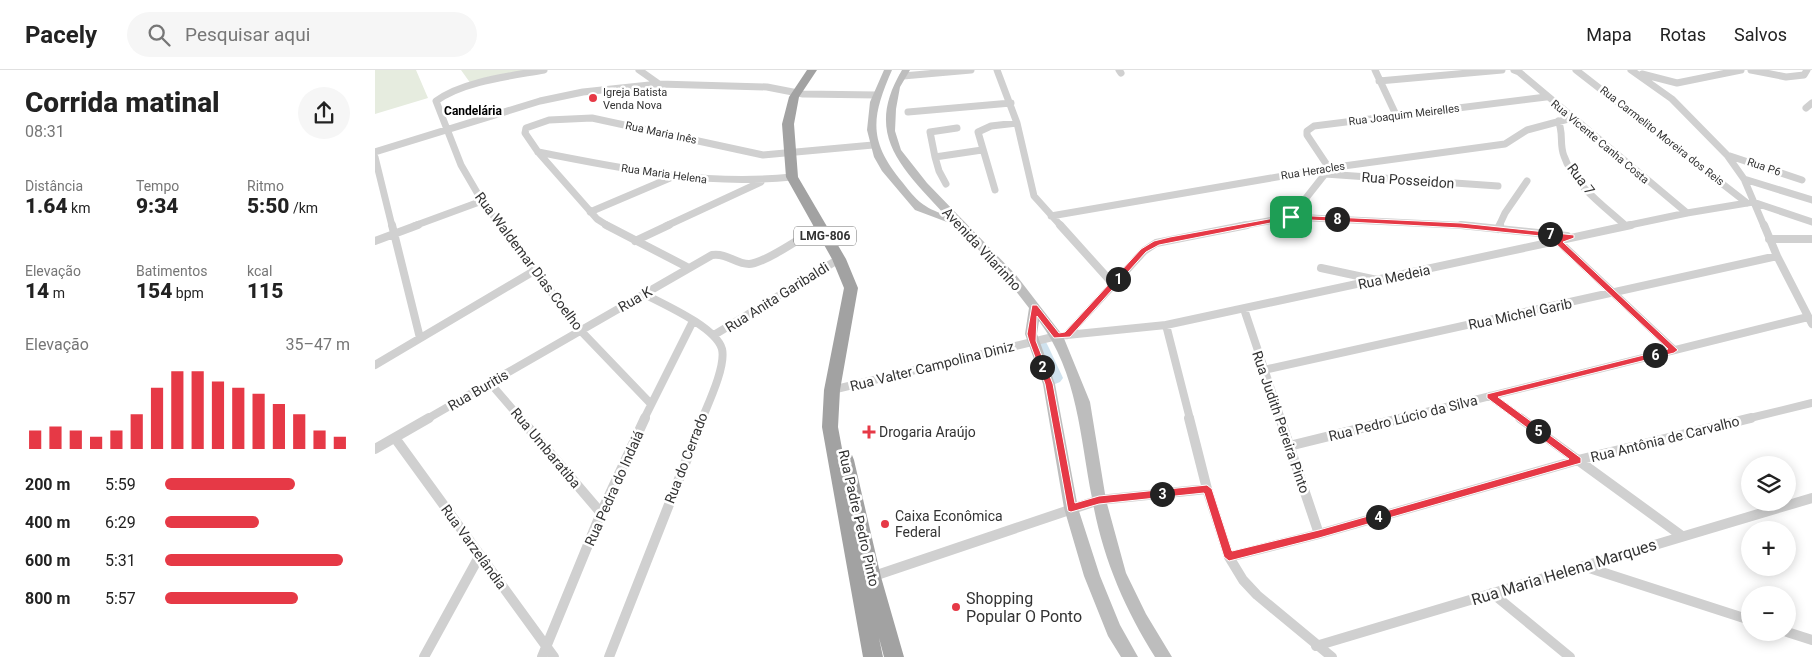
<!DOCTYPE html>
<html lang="pt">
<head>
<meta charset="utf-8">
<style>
	:root { --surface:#fff; --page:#f6f6f6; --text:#222; --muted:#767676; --line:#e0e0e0; --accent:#e63946 }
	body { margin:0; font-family:Roboto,sans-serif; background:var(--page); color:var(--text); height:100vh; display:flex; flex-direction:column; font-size:19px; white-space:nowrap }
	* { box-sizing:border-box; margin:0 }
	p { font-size:16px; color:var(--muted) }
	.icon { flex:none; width:28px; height:28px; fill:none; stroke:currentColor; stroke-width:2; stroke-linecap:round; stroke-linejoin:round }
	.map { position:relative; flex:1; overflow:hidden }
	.drawer { display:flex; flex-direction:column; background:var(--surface); width:375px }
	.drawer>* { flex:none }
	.buttons { position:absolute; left:1366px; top:386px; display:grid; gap:10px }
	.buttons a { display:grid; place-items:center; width:55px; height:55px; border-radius:50%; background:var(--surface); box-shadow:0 2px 12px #0003; font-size:25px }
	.pin { position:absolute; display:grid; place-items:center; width:42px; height:42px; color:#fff; margin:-21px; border-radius:10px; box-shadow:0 2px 8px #0006 }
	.km { position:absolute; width:25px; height:25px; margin:-12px; border-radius:50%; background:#222; color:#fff; font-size:14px; line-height:25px; text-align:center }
	.round { display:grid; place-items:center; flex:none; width:52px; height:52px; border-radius:26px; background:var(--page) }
	.head { display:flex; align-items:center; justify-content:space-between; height:85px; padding:0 25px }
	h1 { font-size:28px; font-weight:800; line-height:38px }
	.figures { display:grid; grid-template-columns:repeat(3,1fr); gap:8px; height:85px; padding:5px 25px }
	.figures div { display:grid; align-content:center }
	.figures b { font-size:21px; font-weight:800 }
	.figures small { font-size:14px; font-weight:400 }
	.figures p { font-size:14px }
	.chart { height:140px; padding:10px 25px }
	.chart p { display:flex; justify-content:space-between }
	.chart svg { width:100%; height:90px; margin-top:5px; stroke:var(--accent); stroke-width:6 }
	ul { padding:0 25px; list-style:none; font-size:16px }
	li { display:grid; grid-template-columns:80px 60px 1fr; align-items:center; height:38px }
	li i { height:12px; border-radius:6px; background:var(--accent) }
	header { display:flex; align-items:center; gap:30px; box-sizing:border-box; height:70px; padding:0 25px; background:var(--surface); border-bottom:1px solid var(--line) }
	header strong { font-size:24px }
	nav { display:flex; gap:28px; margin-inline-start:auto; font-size:18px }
	.search { width:350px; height:45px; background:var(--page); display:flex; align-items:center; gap:12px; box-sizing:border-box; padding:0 18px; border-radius:28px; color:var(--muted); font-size:19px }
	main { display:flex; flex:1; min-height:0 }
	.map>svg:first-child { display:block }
	.green { fill:#e6ecdf }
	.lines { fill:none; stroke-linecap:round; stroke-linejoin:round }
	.river { fill:#cfe2ee; fill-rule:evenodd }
	.minor-far2 { stroke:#d0d0d0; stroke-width:7 }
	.minor-far1 { stroke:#d0d0d0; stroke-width:8 }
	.minor { stroke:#d0d0d0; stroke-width:10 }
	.secondary { fill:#bdbdbd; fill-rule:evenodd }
	.trunk { fill:#a2a2a2; fill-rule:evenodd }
	.route { fill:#e63946; stroke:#fff; fill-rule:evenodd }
	.poi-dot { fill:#e63946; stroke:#fff; stroke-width:2 }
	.labels { text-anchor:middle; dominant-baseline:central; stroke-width:5; stroke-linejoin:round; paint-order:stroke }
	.far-poi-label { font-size:11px; fill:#333; stroke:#fff; text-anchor:start }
	.far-street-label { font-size:11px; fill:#333; stroke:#fff }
	.far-neighbourhood-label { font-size:12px; font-weight:bold; fill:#000; stroke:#fff }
	.shield { fill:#fff; stroke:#707070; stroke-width:1 }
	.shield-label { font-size:12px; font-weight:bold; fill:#333 }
	.street-label { font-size:14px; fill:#333; stroke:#fff }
	.poi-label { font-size:14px; fill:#333; stroke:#fff; text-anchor:start }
	.near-street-label { font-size:16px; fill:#333; stroke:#fff }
	.near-poi-label { font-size:16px; fill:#333; stroke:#fff; text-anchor:start }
</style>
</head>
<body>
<header>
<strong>Pacely</strong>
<div class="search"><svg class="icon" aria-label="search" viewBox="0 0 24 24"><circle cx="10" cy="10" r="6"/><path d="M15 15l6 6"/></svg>Pesquisar aqui</div>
<nav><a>Mapa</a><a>Rotas</a><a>Salvos</a></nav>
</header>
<main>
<section class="drawer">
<div class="head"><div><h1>Corrida matinal</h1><p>08:31</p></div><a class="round"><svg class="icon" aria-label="share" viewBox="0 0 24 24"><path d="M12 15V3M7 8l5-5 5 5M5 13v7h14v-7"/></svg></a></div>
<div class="figures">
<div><p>Distância</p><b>1.64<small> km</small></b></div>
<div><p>Tempo</p><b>9:34</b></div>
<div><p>Ritmo</p><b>5:50<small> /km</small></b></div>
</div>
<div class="figures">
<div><p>Elevação</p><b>14<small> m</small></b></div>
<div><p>Batimentos</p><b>154<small> bpm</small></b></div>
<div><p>kcal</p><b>115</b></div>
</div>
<div class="chart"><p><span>Elevação</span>35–47 m</p>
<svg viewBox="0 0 160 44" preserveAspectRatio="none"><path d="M5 44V35M15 44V33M25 44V35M35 44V38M45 44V35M55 44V27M65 44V14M75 44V6M85 44V6M95 44V11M105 44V14M115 44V17M125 44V22M135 44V27M145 44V35M155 44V38"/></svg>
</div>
<ul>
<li><b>200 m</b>5:59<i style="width:70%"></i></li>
<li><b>400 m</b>6:29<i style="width:51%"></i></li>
<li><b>600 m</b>5:31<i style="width:96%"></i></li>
<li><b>800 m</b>5:57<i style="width:72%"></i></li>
</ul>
</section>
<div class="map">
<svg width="1437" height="587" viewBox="0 0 1437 587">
	<rect width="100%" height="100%" fill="#fff"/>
	<path class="green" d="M 0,0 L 41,0 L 53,28 L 0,44 Z
		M 86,0 L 155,0 L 96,14 Z"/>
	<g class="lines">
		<path class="river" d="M 666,270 L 671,272 L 673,276 L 688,308 L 685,312 L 680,314 L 675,312 L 672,308 L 659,276 L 661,272 Z"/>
		<path class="minor-far2" d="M 264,0 L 284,14
			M 622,0 L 642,53 L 659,126 L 686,156
			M 744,0 L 746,3
			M 1000,0 L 1022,47
			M 1139,0 L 1144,2 L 1312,143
			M 1201,0 L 1372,133
			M 1256,0 L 1297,29 L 1352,85 L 1369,109 L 1389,156
			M 1376,0 L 1411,7 L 1429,5 L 1432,0
			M 1267,4 L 1302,13 L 1366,0
			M 528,6 L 596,0
			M 1004,11 L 1127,0
			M 1431,38 L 1437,33
			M 533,42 L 636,33
			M 1183,51 C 1189,62 1184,74 1189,86 C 1199,115 1229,136 1251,156
			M 582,58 L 555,62 L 560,87 L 607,80
			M 0,82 L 165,31 L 208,22 L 284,14 L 392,17 L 428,24 L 502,25
			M 163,82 C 250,99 328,116 417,107
			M 1352,85 L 1427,110
			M 0,87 L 17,156
			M 560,87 L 564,101 L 571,114
			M 954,98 L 932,65 L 932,61 L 939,56 L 1171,27
			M 945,100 L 950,104 L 1123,116
			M 1369,109 L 1437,130
			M 620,120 L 603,62 L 616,56 L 642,53
			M 215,142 L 295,108
			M 676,146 L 954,98 L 1130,74 L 1152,60 L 1197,48
			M 916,147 L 950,104
			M 39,156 L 107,131
			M 126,156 L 107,131 L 86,95 L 61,31 C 88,11 136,6 169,0
			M 233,156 L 222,149 L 163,82 L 150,63 L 151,58 L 174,50 L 217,48 L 388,85 L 498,75
			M 291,156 L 386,112
			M 865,156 L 916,147 L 1098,156
			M 1124,156 L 1130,143 L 1152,111
			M 1250,156 L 1312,143 L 1378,132 L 1437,152"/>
		<path class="minor-far1" d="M 17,155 L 45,268
			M 125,155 L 206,261 L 276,334
			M 231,155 L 314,198
			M 685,155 L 739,215
			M 1086,155 L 1192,166
			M 1389,155 L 1402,186 L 1437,254
			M 1123,159 L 1125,155
			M 1394,169 L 1437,169
			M 0,171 L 43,155
			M 260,171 L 294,155
			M 1183,171 L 1299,280
			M 946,198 L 1002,210
			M 269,224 C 288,234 341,257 347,279 C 351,296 334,332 327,349
			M 869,239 L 906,349
			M 791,255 L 815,349
			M 339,265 L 464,189
			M 692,265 L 769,181 L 781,173 L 872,155
			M 0,295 L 159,201
			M 889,300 L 1402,186
			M 115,313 L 146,349
			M 457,320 L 682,266 L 791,255 L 1256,155
			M 1115,326 L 1147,349
			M 52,349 L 337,185 C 353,183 360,194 374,194 C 389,194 430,165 445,156
			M 269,349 L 318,251
			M 1023,349 L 1433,247
			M 1371,349 L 1437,333"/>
		<path class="minor" d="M 145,348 L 226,443
			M 814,348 L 832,419 L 854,487 L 868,510 L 882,525 L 957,587
			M 905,348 L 944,464
			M 1145,348 L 1307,466
			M 20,368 L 179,587
			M 914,376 L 1028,348
			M 0,379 L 54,348
			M 854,487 L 944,464 L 1203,390 L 1376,348
			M 1208,496 L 1375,550
			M 496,507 L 724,430 L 832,419
			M 1117,523 L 1195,587
			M 1412,562 L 1437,570
			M 941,576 L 1437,428
			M 49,587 L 105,485
			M 167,587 L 226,443 L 270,348
			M 234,587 L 328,348"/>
		<path class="secondary" d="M 509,0 L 517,0 C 496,48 493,71 528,113 C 542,131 548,137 570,145 C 527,98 488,65 527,0 L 535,0 L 525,17 L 521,39 L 520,61 L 526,80 L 552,113 L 641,205 L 688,266 L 715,332 L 731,430 L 751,503 L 771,544 L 797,587 L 780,587 C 749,538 727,486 717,428 C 705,367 703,303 664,251 L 662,264 L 680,314 L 703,438 L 725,506 L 745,555 L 763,587 L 746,587 L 733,566 L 709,506 L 689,438 L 668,314 L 650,264 L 654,238 L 633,211 L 580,155 L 540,140 L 507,101 L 499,87 L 492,60 L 495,32 Z"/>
		<path class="trunk" d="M 432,0 L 442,0 L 424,27 L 419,54 L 423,107 L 471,189 L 483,218 L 465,320 L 463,357 L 468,384 L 477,385 L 479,390 L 506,507 L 529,587 L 509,587 L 504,568 L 508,587 L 488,587 L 447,357 L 449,320 L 469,218 L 457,189 L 411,107 L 407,54 L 414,27 Z"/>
	</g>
	<path class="route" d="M 916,145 L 1086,153 L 1199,165 L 1199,168 L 1188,172 L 1303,280 L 1299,283 L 1123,327 L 1206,388 L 1206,393 L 944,468 L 854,491 L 849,487 L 829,423 L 724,434 L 696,442 L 693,441 L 670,314 L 654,271 L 652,264 L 657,235 L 662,235 L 684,263 L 690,262 L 766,179 L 779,171 L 795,167 ZM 916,149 L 1086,158 L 1185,168 L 1180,169 L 1180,173 L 1293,279 L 1112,324 L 1112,328 L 1194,389 L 944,460 L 857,481 L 837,419 L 832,415 L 724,426 L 700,433 L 678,314 L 661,271 L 662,246 L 679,268 L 695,267 L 771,182 L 784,175 Z"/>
	<g class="poi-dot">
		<circle cx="218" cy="28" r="5"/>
		<path d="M491.5 354.5h5v5h5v5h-5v5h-5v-5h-5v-5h5z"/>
		<circle cx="510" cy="454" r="5"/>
		<circle cx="581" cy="537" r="5"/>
	</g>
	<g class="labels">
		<g class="far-poi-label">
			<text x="228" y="22">Igreja Batista<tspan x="228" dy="13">Venda Nova</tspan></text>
		</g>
		<g class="far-street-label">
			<text transform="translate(1029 45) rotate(-7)">Rua Joaquim Meirelles</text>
			<text transform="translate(286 63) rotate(12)">Rua Maria Inês</text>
			<text transform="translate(1287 66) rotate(38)">Rua Carmelito Moreira dos Reis</text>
			<text transform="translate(1225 72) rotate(40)">Rua Vicente Canha Costa</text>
			<text transform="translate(1389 97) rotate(19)">Rua P6</text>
			<text transform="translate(938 101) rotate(-9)">Rua Heracles</text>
			<text transform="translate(289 104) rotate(8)">Rua Maria Helena</text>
		</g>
		<g class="far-neighbourhood-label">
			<text x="98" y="41">Candelária</text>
		</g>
		<rect class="shield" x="419" y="156.5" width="62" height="19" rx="4"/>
		<g class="shield-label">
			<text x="450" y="166">LMG-806</text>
		</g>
		<g class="street-label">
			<text transform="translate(1206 109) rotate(53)">Rua 7</text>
			<text transform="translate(1033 110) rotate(4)">Rua Posseidon</text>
			<text transform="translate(607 179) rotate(47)">Avenida Vilarinho</text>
			<text transform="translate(154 191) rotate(53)">Rua Waldemar Dias Coelho</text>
			<text transform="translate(1019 207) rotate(-12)">Rua Medeia</text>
			<text transform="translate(402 227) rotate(-32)">Rua Anita Garibaldi</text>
			<text transform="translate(260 229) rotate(-30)">Rua K</text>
			<text transform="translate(1145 244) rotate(-12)">Rua Michel Garib</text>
			<text transform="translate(557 296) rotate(-14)">Rua Valter Campolina Diniz</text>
			<text transform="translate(103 320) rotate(-30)">Rua Buritis</text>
			<text transform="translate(1028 348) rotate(-14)">Rua Pedro Lúcio da Silva</text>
			<text transform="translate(906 352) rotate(71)">Rua Judith Pereira Pinto</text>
			<text transform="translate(1290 369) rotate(-14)">Rua Antônia de Carvalho</text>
			<text transform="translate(171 378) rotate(50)">Rua Umbaratiba</text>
			<text transform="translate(311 388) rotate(-69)">Rua do Cerrado</text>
			<text transform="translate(239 418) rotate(-66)">Rua Pedra do Indaiá</text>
			<text transform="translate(484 448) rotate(77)">Rua Padre Pedro Pinto</text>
			<text transform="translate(99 477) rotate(54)">Rua Varzelândia</text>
		</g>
		<g class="poi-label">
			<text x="504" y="362">Drogaria Araújo</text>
			<text x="520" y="446">Caixa Econômica<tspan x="520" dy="16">Federal</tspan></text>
		</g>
		<g class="near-street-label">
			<text transform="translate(1189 502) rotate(-17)">Rua Maria Helena Marques</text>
		</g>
		<g class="near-poi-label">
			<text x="591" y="528">Shopping<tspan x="591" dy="18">Popular O Ponto</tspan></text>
		</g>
	</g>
</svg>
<div class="buttons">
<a><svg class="icon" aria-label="layers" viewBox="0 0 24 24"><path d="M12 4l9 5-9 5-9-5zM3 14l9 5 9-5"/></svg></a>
<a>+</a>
<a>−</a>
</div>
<div class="pin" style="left:916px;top:147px;background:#1e9e55"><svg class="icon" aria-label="arrive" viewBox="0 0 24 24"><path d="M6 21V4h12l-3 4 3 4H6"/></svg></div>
<b class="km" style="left:743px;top:209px">1</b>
<b class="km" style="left:667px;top:297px">2</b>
<b class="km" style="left:787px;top:424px">3</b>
<b class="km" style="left:1003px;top:447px">4</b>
<b class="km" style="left:1163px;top:361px">5</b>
<b class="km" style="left:1280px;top:285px">6</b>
<b class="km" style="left:1175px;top:164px">7</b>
<b class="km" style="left:962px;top:149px">8</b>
</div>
</main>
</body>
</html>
